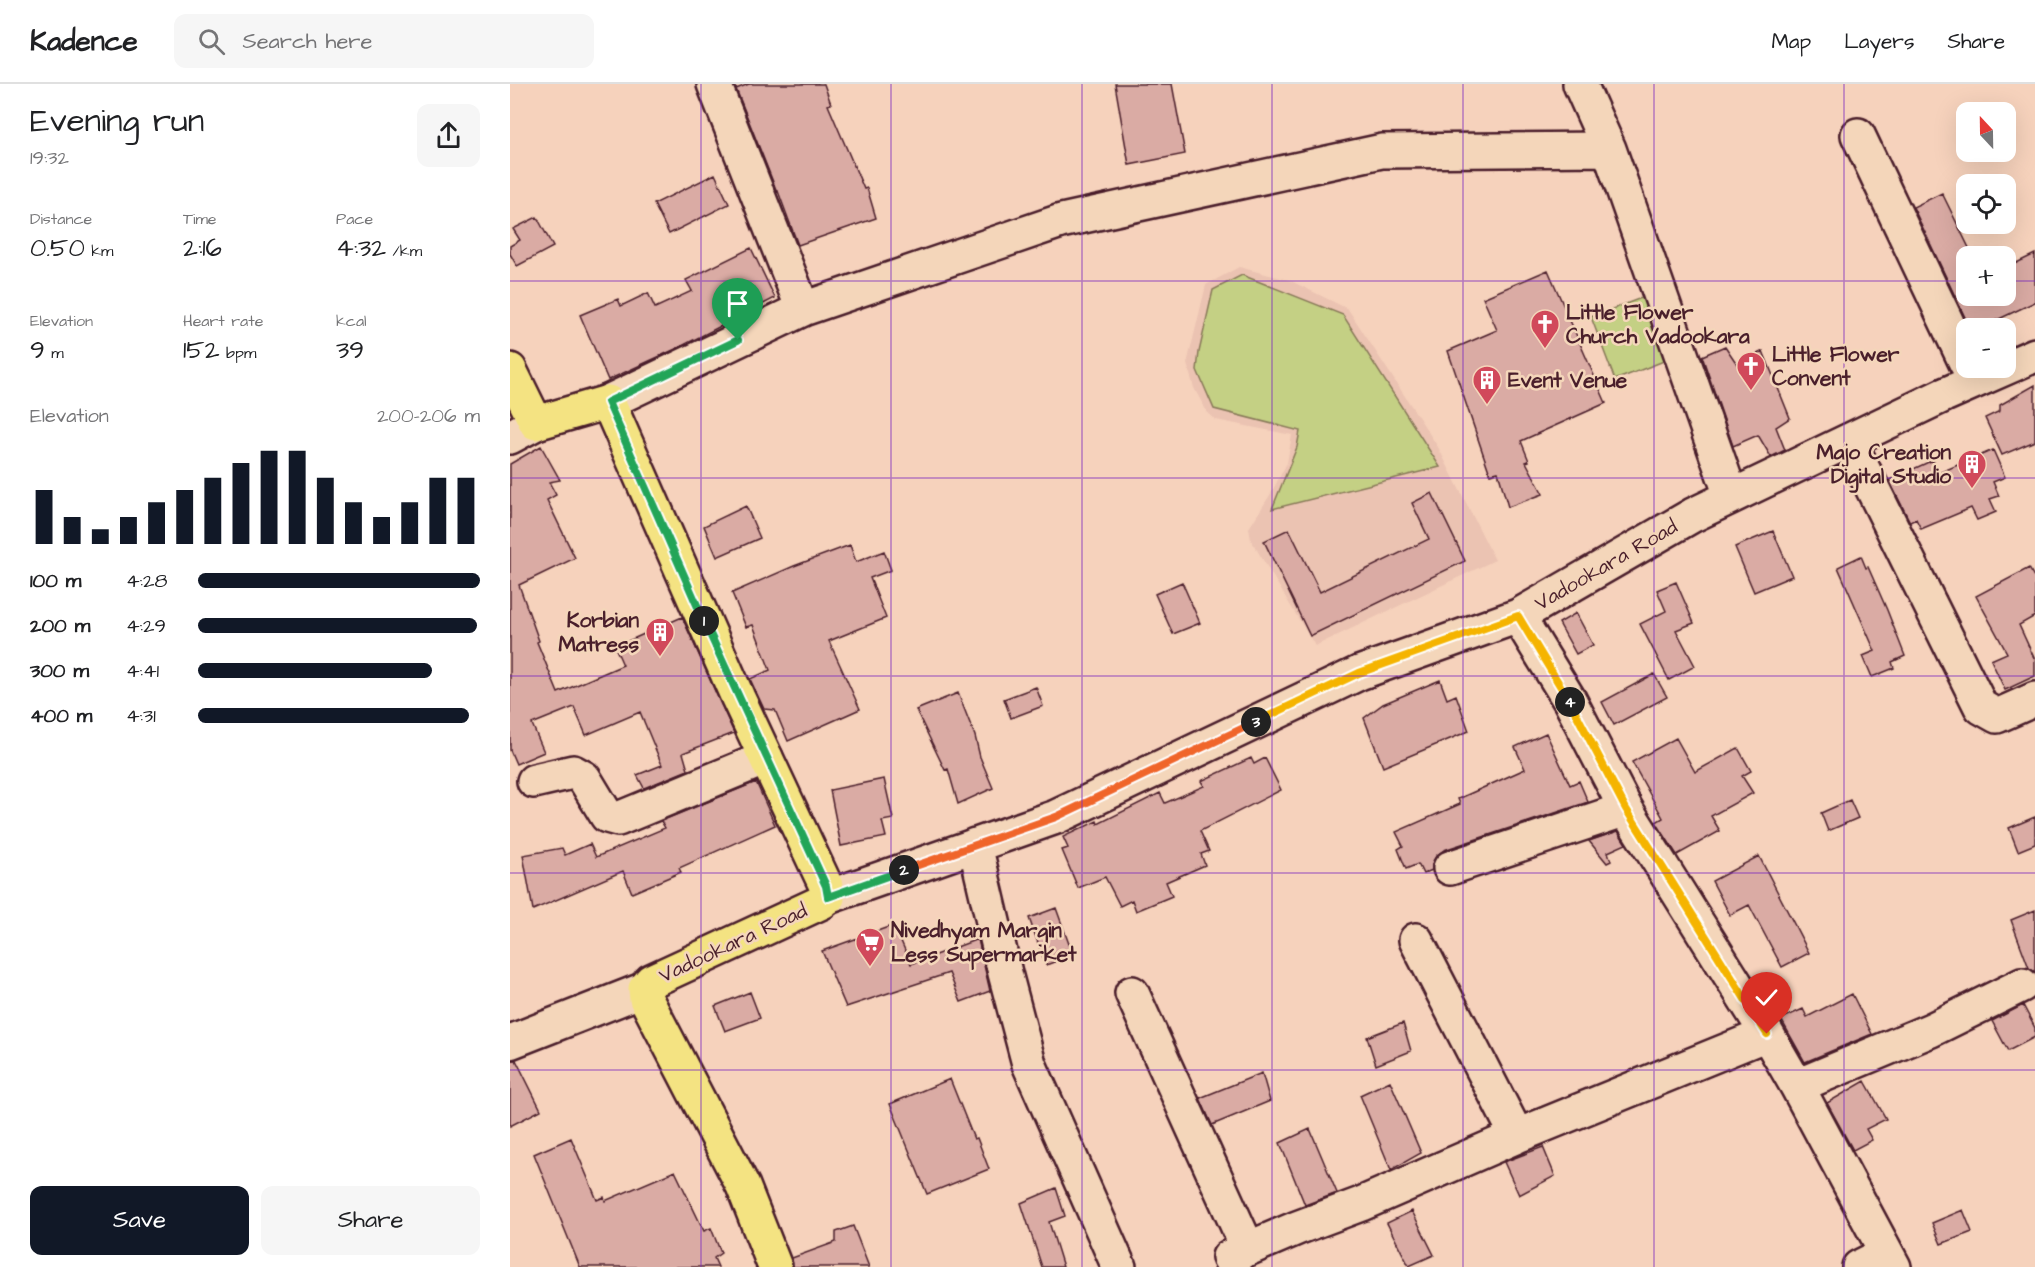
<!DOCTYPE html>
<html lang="en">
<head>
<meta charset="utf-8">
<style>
	:root { --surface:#fff; --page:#f6f6f6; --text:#202124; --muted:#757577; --line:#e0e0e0; --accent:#111827 }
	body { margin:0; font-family:"Architects Daughter",sans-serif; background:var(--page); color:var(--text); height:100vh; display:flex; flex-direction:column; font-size:22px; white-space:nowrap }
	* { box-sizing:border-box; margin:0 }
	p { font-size:20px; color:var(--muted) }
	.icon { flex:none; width:33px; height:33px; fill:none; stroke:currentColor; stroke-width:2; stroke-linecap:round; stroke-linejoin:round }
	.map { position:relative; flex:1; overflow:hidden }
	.side { display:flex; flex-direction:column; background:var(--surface); width:510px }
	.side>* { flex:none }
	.needle { width:39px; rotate:338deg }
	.controls { position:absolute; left:1446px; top:18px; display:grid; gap:12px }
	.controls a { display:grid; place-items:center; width:60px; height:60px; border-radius:12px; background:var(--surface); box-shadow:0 6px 24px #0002; font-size:30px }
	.pin { position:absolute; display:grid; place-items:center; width:51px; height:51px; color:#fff; margin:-62px -26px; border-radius:50% 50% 50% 0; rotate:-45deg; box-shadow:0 0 6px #0007 }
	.pin .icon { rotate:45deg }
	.km { position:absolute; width:30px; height:30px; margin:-15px; border-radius:50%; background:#222; color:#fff; font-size:16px; line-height:30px; text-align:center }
	.round { display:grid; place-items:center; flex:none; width:63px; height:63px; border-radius:12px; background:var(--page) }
	.head { display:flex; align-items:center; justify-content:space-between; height:102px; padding:0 30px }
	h1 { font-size:33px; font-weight:600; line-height:45px }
	.figures { display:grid; grid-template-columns:repeat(3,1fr); gap:9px; height:102px; padding:6px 30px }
	.figures div { display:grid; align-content:center }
	.figures b { font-size:26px; font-weight:600 }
	.figures small { font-size:16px; font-weight:400 }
	.figures p { font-size:16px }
	.chart { height:168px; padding:12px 30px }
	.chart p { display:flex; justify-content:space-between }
	.chart svg { width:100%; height:108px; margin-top:6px; stroke:var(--accent); stroke-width:6 }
	.primary-button { display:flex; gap:12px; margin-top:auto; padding:12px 30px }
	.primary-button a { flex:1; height:69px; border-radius:12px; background:var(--accent); color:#fff; font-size:24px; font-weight:600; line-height:69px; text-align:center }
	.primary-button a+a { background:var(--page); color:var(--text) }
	ul { padding:0 30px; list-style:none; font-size:20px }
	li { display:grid; grid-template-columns:96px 72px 1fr; align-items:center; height:45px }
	li i { height:15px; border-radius:8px; background:var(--accent) }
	header { display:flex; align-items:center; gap:36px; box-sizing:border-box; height:84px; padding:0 30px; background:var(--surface); border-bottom:2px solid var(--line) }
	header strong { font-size:28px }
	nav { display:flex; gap:33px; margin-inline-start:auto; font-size:21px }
	.search { width:420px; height:54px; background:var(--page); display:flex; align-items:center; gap:15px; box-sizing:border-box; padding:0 21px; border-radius:12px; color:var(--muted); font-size:22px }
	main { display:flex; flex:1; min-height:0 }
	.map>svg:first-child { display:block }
	.built { fill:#ebc3b2 }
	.green { fill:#c4d084; stroke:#877858; stroke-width:1.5 }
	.building { fill:#daaba4; stroke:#4a1f2b; stroke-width:1.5 }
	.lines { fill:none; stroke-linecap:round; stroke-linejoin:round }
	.minor-casing { stroke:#4a1f2b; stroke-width:38 }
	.major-casing { stroke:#4a1f2b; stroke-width:38 }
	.minor { stroke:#f4d6ba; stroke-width:33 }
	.major { stroke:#f4e382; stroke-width:33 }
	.split-1-casing { stroke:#fff; stroke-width:12 }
	.split-2-casing { stroke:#fff; stroke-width:12 }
	.split-3-casing { stroke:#fff; stroke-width:12 }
	.split-4-casing { stroke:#fff; stroke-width:12 }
	.split-5-casing { stroke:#fff; stroke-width:12 }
	.split-1 { stroke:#22a559; stroke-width:8 }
	.split-2 { stroke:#22a559; stroke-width:8 }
	.split-3 { stroke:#f0652b; stroke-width:8 }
	.split-4 { stroke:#f5b400; stroke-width:8 }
	.split-5 { stroke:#f5b400; stroke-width:8 }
	.grid { fill:none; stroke:#7b2cbf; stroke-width:1.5; stroke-opacity:0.55 }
	.labels { text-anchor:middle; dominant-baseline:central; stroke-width:5; stroke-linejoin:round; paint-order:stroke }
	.poi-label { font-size:21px; font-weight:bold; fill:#4a1f2b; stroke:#f4d6ba; text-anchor:start }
	.street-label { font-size:21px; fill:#4a1f2b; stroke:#f4d6ba }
</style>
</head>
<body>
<header>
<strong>Kadence</strong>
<div class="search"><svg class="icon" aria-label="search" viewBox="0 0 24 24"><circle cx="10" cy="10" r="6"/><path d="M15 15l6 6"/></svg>Search here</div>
<nav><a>Map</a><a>Layers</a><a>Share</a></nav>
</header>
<main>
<section class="side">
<div class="head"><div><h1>Evening run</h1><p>19:32</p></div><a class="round"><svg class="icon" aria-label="share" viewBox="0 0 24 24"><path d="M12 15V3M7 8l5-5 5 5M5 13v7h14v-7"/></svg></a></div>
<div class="figures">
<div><p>Distance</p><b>0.50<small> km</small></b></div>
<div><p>Time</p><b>2:16</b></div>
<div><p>Pace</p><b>4:32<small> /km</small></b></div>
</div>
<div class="figures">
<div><p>Elevation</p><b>9<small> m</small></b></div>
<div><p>Heart rate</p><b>152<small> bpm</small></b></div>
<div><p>kcal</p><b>39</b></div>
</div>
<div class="chart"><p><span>Elevation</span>200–206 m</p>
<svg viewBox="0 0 160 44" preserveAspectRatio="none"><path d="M5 44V22M15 44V33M25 44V38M35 44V33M45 44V27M55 44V22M65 44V17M75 44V11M85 44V6M95 44V6M105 44V17M115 44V27M125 44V33M135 44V27M145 44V17M155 44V17"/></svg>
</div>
<ul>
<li><b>100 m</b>4:28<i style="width:100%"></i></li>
<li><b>200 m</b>4:29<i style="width:99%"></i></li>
<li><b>300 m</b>4:41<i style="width:83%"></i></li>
<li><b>400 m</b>4:31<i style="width:96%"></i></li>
</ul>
<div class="primary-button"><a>Save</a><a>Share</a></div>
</section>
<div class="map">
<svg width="1525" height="1183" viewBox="0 0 1525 1183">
	<rect width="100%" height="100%" fill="#f6d2bc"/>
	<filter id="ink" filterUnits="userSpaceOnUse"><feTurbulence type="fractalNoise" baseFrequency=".0167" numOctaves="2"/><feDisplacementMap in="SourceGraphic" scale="12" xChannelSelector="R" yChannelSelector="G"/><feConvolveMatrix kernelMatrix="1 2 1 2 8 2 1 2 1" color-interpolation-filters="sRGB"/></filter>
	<g filter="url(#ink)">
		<path class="built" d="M 729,183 L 779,196 L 838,225 L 928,363 L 985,476 L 805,562 L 741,456 L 739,444 L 760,411 L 777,379 L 782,351 L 706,336 L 697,328 L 684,304 L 677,280 L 696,201 Z"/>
		<path class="green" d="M 732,191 L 833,231 L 930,383 L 762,425 L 787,363 L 790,347 L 704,325 L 687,286 L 689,268 L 703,206 Z
			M 1134,213 L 1159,275 L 1105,296 L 1081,233 Z"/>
		<path class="building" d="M 239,0 L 314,0 L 321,20 L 318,21 L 354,105 L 357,104 L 366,134 L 288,161 L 268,107 L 267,108 L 226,5 Z
			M 605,0 L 662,0 L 675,70 L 619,81 Z
			M 205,90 L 219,120 L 159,150 L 144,120 Z
			M 1432,109 L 1463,172 L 1456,172 L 1456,212 L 1496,212 L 1496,184 L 1525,170 L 1525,218 L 1470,244 L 1460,244 L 1403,123 Z
			M 27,133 L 43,163 L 7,182 L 0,170 L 0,162 L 10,156 L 3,145 Z
			M 241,164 L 265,214 L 170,263 L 98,296 L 70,231 L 108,215 L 111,222 L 138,209 L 145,224 L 182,207 L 176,196 Z
			M 1038,186 L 1096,319 L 1011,357 L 1019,377 L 1016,378 L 1033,410 L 998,423 L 988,388 L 980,390 L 938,267 L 987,246 L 973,214 Z
			M 1215,262 L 1227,280 L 1253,267 L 1280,334 L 1266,343 L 1275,366 L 1261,373 L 1248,351 L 1223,362 L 1192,272 Z
			M 1525,301 L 1525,357 L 1492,371 L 1475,334 L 1490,327 L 1490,321 Z
			M 31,362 L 50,396 L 39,398 L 46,411 L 37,416 L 65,474 L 9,501 L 29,557 L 27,558 L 48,609 L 113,581 L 105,563 L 172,533 L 224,649 L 173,669 L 178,686 L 134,704 L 127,691 L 152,681 L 130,628 L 76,651 L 64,623 L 22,640 L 34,668 L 6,680 L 0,666 L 0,380 Z
			M 1483,366 L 1495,393 L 1483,398 L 1489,412 L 1480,415 L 1486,428 L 1467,436 L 1461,424 L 1411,445 L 1406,435 L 1400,438 L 1379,396 L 1423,376 L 1429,389 Z
			M 922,409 L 955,477 L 800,552 L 754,457 L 779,445 L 810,508 L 919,455 L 902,419 Z
			M 236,422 L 250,454 L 207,473 L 194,442 Z
			M 1263,447 L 1282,492 L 1244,508 L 1225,463 Z
			M 340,461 L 346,478 L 374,467 L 381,486 L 360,494 L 376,534 L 319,557 L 350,625 L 278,657 L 265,626 L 254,625 L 240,595 L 260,586 L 243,541 L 236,543 L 222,509 L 284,482 Z
			M 1351,472 L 1356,484 L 1358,483 L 1377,526 L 1395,572 L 1382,578 L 1384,584 L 1362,593 L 1353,572 L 1365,567 L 1328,483 Z
			M 1519,484 L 1525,495 L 1525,532 L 1509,541 L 1525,576 L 1525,592 L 1495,606 L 1481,576 L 1497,569 L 1466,512 Z
			M 672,498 L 690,539 L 663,550 L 645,510 Z
			M 1166,498 L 1184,539 L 1166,546 L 1185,582 L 1159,596 L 1130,540 L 1156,527 L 1147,506 Z
			M 1066,529 L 1083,561 L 1066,570 L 1049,539 Z
			M 1144,590 L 1157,613 L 1104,641 L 1092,618 Z
			M 930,596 L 937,615 L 946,611 L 959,647 L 873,683 L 854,634 L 873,620 Z
			M 526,603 L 533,622 L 501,634 L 494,615 Z
			M 448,609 L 465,652 L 470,673 L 483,704 L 448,720 L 438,685 L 435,686 L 406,626 Z
			M 1036,649 L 1060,701 L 1069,697 L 1078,718 L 934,766 L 926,772 L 922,780 L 922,786 L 913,790 L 908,780 L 896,785 L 888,765 L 893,762 L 886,748 L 950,720 L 948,715 L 1015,685 L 1005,663 Z
			M 1166,654 L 1185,688 L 1228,664 L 1241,687 L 1232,692 L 1243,709 L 1201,732 L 1210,747 L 1167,771 L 1146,738 L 1153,734 L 1122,678 Z
			M 741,674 L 744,680 L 755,674 L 771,706 L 690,747 L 699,767 L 691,770 L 695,781 L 656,798 L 662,812 L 626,827 L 622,816 L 610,822 L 595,793 L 568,804 L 552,766 L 558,764 L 553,753 L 587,737 L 588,740 L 650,709 L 655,719 L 694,702 L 691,697 Z
			M 374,695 L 383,735 L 372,737 L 376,753 L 331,762 L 320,706 Z
			M 246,698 L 265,741 L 169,784 L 171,788 L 122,809 L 113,787 L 23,826 L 13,771 L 52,764 L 55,771 L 80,760 L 86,773 L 155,744 L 151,737 Z
			M 1340,716 L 1348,734 L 1318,747 L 1311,729 Z
			M 1525,733 L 1525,760 L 1508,767 L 1499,744 Z
			M 1108,747 L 1116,760 L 1098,768 L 1101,777 L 1097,779 L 1079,757 Z
			M 1249,772 L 1299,869 L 1272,883 L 1239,821 L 1220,831 L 1202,797 Z
			M 546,824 L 563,871 L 536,881 L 519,834 Z
			M 1525,826 L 1525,888 L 1519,884 L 1501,836 Z
			M 384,841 L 401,880 L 468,855 L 480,907 L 451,918 L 439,889 L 336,923 L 312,867 Z
			M 240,908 L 250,934 L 215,947 L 205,922 Z
			M 1342,910 L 1362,950 L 1295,978 L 1271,935 L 1293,925 L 1297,933 Z
			M 1513,921 L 1525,944 L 1525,953 L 1498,967 L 1482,937 Z
			M 893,939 L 901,967 L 866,981 L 857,953 Z
			M 0,976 L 6,976 L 31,1026 L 0,1042 Z
			M 752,989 L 760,1017 L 702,1041 L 690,1014 Z
			M 440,995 L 464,1055 L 467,1054 L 479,1085 L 417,1110 L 380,1020 Z
			M 880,997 L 911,1069 L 881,1086 L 850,1011 Z
			M 1355,997 L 1376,1035 L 1356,1045 L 1362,1056 L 1343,1066 L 1317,1019 Z
			M 800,1045 L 827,1109 L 795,1121 L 770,1059 Z
			M 61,1054 L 87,1116 L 94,1113 L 95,1117 L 165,1087 L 194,1147 L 201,1144 L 211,1169 L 204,1174 L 208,1183 L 70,1183 L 24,1070 Z
			M 1033,1063 L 1045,1092 L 1009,1111 L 994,1078 Z
			M 546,1104 L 555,1132 L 539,1138 L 553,1183 L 532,1183 L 511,1119 Z
			M 1453,1126 L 1462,1148 L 1431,1160 L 1422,1139 Z
			M 902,1127 L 924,1171 L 899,1182 L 877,1139 Z
			M 343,1142 L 359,1183 L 283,1183 L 282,1174 L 326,1158 L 326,1148 Z"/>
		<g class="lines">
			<g class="minor-casing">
				<path id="minor" d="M 204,0 L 293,225
					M 1348,51 L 1456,279
					M 1099,65 L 1221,412
					M 98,318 L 293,225 L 551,137 L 872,67 L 1099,65 L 1070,0
					M 0,353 L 26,339
					M 1339,357 L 1471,623 L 1487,632 L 1525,615
					M 1008,532 L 1060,617 L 1116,725 L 1257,950 L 1287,1002 L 1384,1183
					M 24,697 L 63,688 L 74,694 L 97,732 L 108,735 L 256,674
					M 465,761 L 495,889 L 519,980 L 609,1183
					M 940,784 L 1116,725
					M 318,813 L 546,733 L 849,589 L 1008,532 L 1183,431 L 1434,311 L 1525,271
					M 906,856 L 1007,1052
					M 622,909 L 738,1165
					M 0,958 L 135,905
					M 1287,1002 L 1421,946 L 1512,901
					M 724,1183 L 719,1173 L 787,1144 L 851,1120 L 1007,1052 L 1257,950
					M 1349,1183 L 1375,1170"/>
			</g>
			<g class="major-casing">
				<path id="major" d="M 0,286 L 26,339 L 98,318 L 228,614 L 316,802 L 318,813 L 312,818 L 141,897 L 135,905 L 136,915 L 233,1102 L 265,1183"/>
			</g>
			<use href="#minor" class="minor"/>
			<use href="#major" class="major"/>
		</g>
	</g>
	<g class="lines" filter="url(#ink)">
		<g class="split-1-casing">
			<path id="split-1" d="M 194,537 L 98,318 L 228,256"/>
		</g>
		<g class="split-2-casing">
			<path id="split-2" d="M 194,537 L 316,802 L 318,813 L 394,786"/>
		</g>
		<g class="split-3-casing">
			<path id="split-3" d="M 394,786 L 546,733 L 746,638"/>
		</g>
		<g class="split-4-casing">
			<path id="split-4" d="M 746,638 L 849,589 L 1008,532 L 1060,618"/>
		</g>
		<g class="split-5-casing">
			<path id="split-5" d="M 1060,618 L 1116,725 L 1257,950"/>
		</g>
		<use href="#split-1" class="split-1"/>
		<use href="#split-2" class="split-2"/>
		<use href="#split-3" class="split-3"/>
		<use href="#split-4" class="split-4"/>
		<use href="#split-5" class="split-5"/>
	</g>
	<path class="grid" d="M 191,0 L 191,1183M 381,0 L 381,1183M 572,0 L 572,1183M 762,0 L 762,1183M 953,0 L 953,1183M 1144,0 L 1144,1183M 1334,0 L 1334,1183M 0,197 L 1456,197M 1496,197 L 1525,197M 0,394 L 1525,394M 0,592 L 1525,592M 0,789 L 1525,789M 0,986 L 1525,986"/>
	<defs>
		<g id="church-pin" transform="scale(1.5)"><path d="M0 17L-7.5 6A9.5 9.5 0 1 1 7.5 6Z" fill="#d1495b" stroke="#f4d6ba"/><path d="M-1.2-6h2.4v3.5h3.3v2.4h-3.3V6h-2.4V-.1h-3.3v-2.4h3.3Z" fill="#fff"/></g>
		<g id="building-pin" transform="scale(1.5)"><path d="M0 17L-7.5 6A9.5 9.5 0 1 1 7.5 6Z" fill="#d1495b" stroke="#f4d6ba"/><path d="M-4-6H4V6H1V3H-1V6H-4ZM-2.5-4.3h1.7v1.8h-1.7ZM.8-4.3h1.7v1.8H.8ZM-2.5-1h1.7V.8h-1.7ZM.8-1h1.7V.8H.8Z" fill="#fff"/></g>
		<g id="supermarket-pin" transform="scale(1.5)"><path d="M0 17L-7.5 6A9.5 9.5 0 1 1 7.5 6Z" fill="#d1495b" stroke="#f4d6ba"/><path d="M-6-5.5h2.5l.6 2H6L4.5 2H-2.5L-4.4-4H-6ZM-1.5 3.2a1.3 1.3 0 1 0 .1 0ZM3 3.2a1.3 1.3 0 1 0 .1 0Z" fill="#fff"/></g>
	</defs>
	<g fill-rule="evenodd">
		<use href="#church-pin" x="1035" y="240"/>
		<use href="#church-pin" x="1241" y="282"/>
		<use href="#building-pin" x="977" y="296"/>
		<use href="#building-pin" x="1462" y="380"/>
		<use href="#building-pin" x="150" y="548"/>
		<use href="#supermarket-pin" x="360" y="858"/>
	</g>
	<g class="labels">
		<g class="poi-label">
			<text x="1056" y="228">Little Flower<tspan x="1056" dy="24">Church Vadookara</tspan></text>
			<text x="1262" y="270">Little Flower<tspan x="1262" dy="24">Convent</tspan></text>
			<text x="998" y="296">Event Venue</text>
			<text x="1441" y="368" text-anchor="end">Majo Creation<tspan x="1441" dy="24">Digital Studio</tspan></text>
			<text x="129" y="536" text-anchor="end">Korbian<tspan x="129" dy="24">Matress</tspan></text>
			<text x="381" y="846">Nivedhyam Margin<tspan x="381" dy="24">Less Supermarket</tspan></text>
		</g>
		<g class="street-label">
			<text transform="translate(1096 481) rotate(-30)">Vadookara Road</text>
			<text transform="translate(223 859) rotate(-25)">Vadookara Road</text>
		</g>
	</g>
</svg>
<div class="controls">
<a><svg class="needle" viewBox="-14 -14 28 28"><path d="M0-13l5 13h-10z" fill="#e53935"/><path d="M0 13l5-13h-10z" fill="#757577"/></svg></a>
<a><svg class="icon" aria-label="locate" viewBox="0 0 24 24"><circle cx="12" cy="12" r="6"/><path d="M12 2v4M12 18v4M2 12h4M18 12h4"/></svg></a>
<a>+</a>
<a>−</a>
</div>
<div class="pin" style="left:228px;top:256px;background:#1e9e55"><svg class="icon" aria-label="arrive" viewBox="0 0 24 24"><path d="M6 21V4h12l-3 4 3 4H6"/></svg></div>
<div class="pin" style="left:1257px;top:950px;background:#d93025"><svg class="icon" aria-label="check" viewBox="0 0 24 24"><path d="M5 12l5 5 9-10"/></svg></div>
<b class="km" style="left:194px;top:537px">1</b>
<b class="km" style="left:394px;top:786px">2</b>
<b class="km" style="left:746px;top:638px">3</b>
<b class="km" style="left:1060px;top:618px">4</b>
</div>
</main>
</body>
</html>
